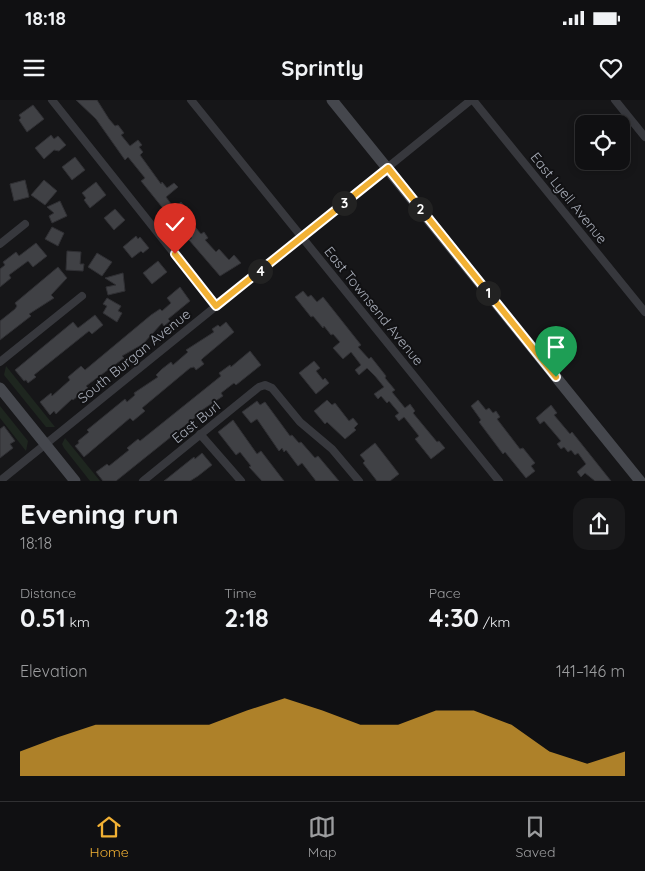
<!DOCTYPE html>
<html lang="en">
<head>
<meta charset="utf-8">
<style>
	:root { --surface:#101012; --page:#19191b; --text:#f1f3f6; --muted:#9c9d9f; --line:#303032; --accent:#f2b134 }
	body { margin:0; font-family:Quicksand,sans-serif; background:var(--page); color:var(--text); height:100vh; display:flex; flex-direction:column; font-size:19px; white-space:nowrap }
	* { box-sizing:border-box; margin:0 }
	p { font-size:16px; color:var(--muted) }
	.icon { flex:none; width:28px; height:28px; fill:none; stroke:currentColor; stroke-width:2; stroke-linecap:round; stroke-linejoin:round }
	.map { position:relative; height:381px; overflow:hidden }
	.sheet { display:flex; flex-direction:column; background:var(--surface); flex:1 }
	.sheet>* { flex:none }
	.tools { position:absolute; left:575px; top:15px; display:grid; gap:10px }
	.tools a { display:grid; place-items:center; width:55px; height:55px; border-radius:10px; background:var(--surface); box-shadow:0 2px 8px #0003,0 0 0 1px var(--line); font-size:25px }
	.pin { position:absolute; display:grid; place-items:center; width:42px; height:42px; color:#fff; margin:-51px -21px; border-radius:50% 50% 50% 0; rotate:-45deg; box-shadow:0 0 5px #0007 }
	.pin .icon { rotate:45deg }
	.km { position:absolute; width:25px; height:25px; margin:-12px; border-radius:50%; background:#222; color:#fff; font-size:14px; line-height:25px; text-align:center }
	.round { display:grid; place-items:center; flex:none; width:52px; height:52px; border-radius:15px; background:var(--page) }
	.overview { display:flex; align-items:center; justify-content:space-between; height:85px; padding:0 20px }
	h1 { font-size:28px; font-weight:700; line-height:38px }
	.stats { display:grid; grid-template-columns:repeat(3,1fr); gap:8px; height:85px; padding:5px 20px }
	.stats div { display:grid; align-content:center }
	.stats b { font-size:25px; font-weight:700 }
	.stats small { font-size:14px; font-weight:400 }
	.stats p { font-size:14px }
	.chart { height:140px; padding:10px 20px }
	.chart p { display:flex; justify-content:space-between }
	.chart svg { width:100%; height:90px; margin-top:5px; fill:var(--accent); opacity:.7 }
	.status { display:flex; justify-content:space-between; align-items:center; height:35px; padding:0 25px; background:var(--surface); direction:ltr }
	.status svg { height:14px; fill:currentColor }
	header { display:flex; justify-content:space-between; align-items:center; height:65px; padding:0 20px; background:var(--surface); font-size:22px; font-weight:700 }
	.dock { display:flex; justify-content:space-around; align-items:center; height:70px; border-top:1px solid var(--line); background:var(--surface); font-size:14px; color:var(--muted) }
	.dock a { display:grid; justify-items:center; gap:2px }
	.dock .active { color:var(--accent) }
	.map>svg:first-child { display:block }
	.green { fill:#1e261f }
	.building { fill:#404145; stroke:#303034 }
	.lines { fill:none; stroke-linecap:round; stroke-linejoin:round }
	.street { stroke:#37383d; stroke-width:8 }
	.secondary { stroke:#45474d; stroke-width:11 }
	.route-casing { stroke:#fff; stroke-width:10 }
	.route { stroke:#f2b134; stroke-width:6 }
	.labels { text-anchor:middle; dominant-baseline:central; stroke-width:4; stroke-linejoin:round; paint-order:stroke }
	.street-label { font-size:14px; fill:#a8adb8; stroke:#111113 }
</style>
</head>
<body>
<div class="status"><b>18:18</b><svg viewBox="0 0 49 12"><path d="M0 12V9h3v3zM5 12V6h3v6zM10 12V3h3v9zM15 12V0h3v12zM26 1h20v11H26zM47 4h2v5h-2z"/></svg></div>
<header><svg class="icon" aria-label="menu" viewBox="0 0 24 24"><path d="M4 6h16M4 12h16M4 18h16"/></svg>Sprintly<svg class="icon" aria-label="heart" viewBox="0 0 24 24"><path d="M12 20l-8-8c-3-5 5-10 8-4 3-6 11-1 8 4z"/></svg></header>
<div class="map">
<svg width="645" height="381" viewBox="0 0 645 381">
	<rect width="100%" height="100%" fill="#161618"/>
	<path class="green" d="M 6,266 L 55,327 L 46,327 L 4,275 Z
		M 0,306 L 28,341 L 26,351 L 0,318 Z
		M 65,338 L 100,381 L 90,381 L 64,348 L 62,344 Z"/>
	<path class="building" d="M 76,0 L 97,0 L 109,19 L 115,26 L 118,25 L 124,33 L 121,35 L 130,46 L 138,40 L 142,45 L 139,47 L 143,52 L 140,55 L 161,84 L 162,82 L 167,88 L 174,83 L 178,87 L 166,97 L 174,108 L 181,102 L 188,111 L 186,113 L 192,120 L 190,121 L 201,134 L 204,132 L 208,138 L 205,140 L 216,152 L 219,149 L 229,160 L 234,155 L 241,163 L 220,176 L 189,140 L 192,138 L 177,120 L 174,122 L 141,81 L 145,78 L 128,57 L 125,60 L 96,19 Z
		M 33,5 L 44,19 L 27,32 L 19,20 L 21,18 L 19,15 Z
		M 51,35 L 54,39 L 58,36 L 66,45 L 59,51 L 54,50 L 44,59 L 35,48 Z
		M 75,57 L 85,70 L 72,80 L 62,67 Z
		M 25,80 L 29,97 L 14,101 L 10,84 Z
		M 44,80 L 57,91 L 45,105 L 31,95 Z
		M 96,82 L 106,95 L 90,108 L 84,100 L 86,98 L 82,93 Z
		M 60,101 L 67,116 L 52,123 L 49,116 L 54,113 L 47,107 Z
		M 115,109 L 125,120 L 114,130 L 104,118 Z
		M 52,127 L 64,133 L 58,146 L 45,139 Z
		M 136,136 L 138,139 L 140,137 L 149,148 L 143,153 L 141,151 L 132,158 L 123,147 Z
		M 36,143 L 47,156 L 33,167 L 28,161 L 9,175 L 11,178 L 0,187 L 0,169 L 5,165 L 3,162 L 16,152 L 19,156 Z
		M 67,151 L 81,152 L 80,164 L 84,164 L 83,171 L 66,170 Z
		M 97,153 L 112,162 L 102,176 L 88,167 Z
		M 158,161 L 167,172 L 152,184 L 143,173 Z
		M 58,167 L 67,178 L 51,195 L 54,198 L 29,214 L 31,216 L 0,240 L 0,221 L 15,209 L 17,206 L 15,203 Z
		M 123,173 L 125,191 L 108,195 L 106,187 L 116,185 L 105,178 Z
		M 180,187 L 190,201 L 168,219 L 170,221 L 164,226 L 162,223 L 143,244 L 122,256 L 124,258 L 86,286 L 88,288 L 73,300 L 72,299 L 56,314 L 54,311 L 50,315 L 40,302 L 51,293 L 52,296 L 70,280 L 68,277 L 81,266 L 85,270 L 151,215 L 160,209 L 162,211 L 171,203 L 167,198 Z
		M 303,191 L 308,197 L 311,195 L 317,202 L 323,197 L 361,245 L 358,247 L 369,259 L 371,257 L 386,276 L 385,278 L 395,290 L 392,292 L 405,308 L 410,304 L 415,311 L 413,313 L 437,342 L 439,341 L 445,348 L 431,359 L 415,339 L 419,336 L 404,317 L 399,321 L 395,316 L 399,313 L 389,301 L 387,303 L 381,296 L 378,299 L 374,294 L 384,287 L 375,276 L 367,268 L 359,275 L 355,270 L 361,265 L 351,252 L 343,259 L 333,248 L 340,242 L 333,234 L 331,235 L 324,226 L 323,228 L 313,216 L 311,217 L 295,197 Z
		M 107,198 L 121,206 L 118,211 L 122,213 L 117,222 L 103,213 L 107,206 L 103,204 Z
		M 95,215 L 103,225 L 92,234 L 89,231 L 34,275 L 36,277 L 28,283 L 26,280 L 24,281 L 15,270 L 73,222 L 78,228 Z
		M 226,222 L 234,232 L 203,258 L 201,260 L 204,264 L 196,270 L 194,267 L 190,268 L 142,308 L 145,311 L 133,321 L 130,318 L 84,357 L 75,346 L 79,343 L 78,341 L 89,332 L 87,330 L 125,299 L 127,302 L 135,295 L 134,293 L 158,277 L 156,275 L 162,269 L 171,262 L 173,265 L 188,252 L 186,250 L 214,232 L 212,229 L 218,225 L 220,227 Z
		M 250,251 L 261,265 L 236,285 L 234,283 L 230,286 L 221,293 L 223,296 L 196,314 L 197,316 L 116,381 L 103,381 L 96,372 L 107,364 L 109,366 L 129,350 L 127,348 L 138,339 L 140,341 L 221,276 L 219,273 L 230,265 L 231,267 Z
		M 314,261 L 320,268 L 316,271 L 323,280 L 325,278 L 329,283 L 316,294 L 299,273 Z
		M 327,300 L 332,305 L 335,303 L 349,321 L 353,318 L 358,324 L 354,328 L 356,330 L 345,339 L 327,322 L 325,324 L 314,311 Z
		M 478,300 L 486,310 L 489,308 L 493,313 L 496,311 L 500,317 L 497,319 L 520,349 L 523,348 L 535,363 L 531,366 L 535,371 L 526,378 L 505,352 L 503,354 L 479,322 L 481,320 L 471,306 Z
		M 257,301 L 260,305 L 265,302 L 290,336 L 292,335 L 299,343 L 301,342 L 315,358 L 318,356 L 339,381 L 316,381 L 302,363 L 298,366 L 286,350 L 284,352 L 282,348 L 279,351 L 257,319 L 251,323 L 242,312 Z
		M 551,305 L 557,313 L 554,315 L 570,334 L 572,332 L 611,381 L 595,381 L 585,373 L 581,377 L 577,372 L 586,364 L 578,353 L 575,355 L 571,350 L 568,352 L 564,347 L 561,349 L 557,344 L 561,341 L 544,321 L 540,324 L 536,318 Z
		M 233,320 L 257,354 L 261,351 L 284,381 L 262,381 L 249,367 L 251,366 L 240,352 L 236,355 L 218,332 Z
		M 4,326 L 15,341 L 10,344 L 13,348 L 0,358 L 0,329 Z
		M 375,343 L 399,374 L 390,381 L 377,381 L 363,363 L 365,361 L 360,355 Z
		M 202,353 L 212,365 L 198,376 L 190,381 L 164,381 L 194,357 L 195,359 Z"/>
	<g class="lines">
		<path class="street" d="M 52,0 L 216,206
			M 191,0 L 499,381
			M 473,0 L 645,212
			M 615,0 L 645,37
			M 0,144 L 25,124
			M 0,262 L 82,196
			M 200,334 L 241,381
			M 0,381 L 471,0
			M 143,381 L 259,287 L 265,285 L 272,288 L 300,322 L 332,349 L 359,381"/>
		<path class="secondary" d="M 332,0 L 640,381
			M 0,288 L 75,381"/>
	</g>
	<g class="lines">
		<g class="route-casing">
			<path id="route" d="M 175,154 L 216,206 L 388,68 L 556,277"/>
		</g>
		<use href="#route" class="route"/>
	</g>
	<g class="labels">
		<g class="street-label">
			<text transform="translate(569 98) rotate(51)">East Lyell Avenue</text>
			<text transform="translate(374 206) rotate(51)">East Townsend Avenue</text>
			<text transform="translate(134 256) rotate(-39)">South Burgan Avenue</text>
			<text transform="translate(196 322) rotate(-39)">East Burl</text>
		</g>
	</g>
</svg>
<div class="tools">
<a><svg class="icon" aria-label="locate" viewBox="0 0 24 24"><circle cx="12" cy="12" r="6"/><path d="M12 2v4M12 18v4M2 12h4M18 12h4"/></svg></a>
</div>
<div class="pin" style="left:556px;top:277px;background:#1e9e55"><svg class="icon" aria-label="arrive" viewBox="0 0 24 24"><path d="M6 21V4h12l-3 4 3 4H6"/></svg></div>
<div class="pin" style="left:175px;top:154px;background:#d93025"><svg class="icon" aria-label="check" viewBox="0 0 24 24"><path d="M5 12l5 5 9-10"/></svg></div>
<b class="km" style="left:488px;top:193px">1</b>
<b class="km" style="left:420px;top:109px">2</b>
<b class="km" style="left:344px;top:103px">3</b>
<b class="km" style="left:260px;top:171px">4</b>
</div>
<section class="sheet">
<div class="overview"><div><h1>Evening run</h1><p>18:18</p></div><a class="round"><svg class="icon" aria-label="share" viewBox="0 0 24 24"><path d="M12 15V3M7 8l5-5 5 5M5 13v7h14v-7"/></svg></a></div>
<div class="stats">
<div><p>Distance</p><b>0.51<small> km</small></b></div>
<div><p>Time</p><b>2:18</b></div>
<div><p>Pace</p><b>4:30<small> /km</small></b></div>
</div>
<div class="chart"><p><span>Elevation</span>141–146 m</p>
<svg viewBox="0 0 160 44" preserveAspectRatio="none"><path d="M0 44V32L10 25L20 19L30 19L40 19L50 19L60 12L70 6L80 12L90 19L100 19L110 12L120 12L130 19L140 32L150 38L160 32V44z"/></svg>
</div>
</section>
<nav class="dock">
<a class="active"><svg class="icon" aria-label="home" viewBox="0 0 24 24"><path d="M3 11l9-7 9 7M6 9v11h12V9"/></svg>Home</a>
<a><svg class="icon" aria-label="map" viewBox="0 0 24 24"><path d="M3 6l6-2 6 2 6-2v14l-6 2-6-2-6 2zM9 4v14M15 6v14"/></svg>Map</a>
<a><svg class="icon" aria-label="saved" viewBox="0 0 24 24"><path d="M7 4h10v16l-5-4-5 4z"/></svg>Saved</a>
</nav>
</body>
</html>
